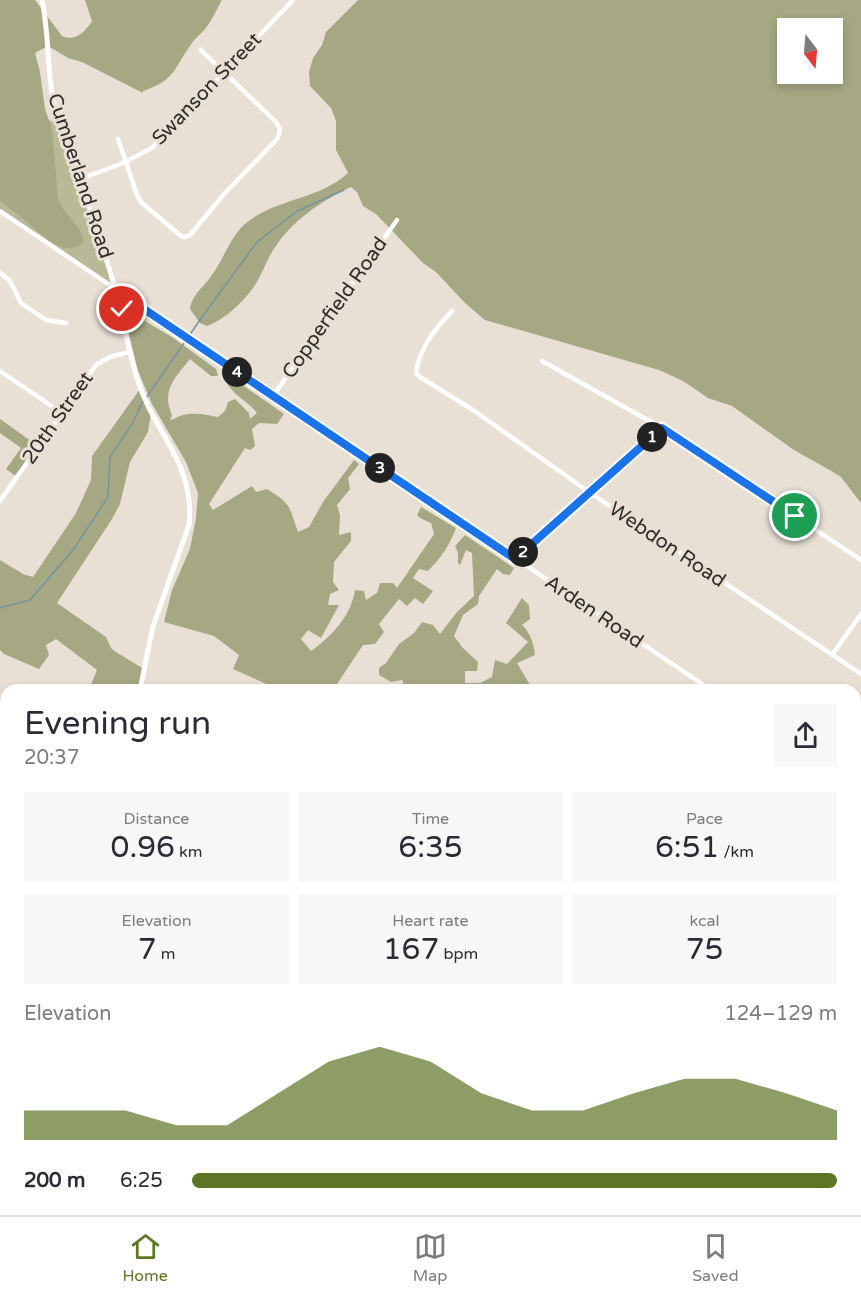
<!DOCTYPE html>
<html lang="en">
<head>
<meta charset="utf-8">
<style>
	:root { --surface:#fff; --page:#f7f7f7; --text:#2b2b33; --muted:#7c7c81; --line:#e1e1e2; --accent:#5f7526 }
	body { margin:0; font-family:"Varela Round",sans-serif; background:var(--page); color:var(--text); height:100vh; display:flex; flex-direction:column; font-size:22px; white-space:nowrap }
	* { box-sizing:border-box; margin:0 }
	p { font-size:20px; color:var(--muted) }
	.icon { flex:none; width:33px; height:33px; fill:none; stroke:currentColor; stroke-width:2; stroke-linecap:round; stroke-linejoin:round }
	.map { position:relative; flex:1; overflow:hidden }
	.drawer { position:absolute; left:0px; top:684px; width:861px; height:531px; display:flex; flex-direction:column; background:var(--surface); border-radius:18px 18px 0 0; box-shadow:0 3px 9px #0003 }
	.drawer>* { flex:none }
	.needle { width:39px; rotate:164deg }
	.buttons { position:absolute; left:777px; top:18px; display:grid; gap:12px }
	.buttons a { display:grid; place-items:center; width:66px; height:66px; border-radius:0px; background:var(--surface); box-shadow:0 3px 9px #0003; font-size:30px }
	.pin { position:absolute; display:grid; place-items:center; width:51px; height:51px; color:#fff; margin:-26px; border:3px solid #fff; border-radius:50%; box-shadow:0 2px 6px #0007 }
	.km { position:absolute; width:30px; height:30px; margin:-15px; border-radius:50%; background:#222; color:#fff; font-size:16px; line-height:30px; text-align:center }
	.round { display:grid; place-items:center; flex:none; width:63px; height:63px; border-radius:0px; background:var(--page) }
	.summary { display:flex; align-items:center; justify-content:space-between; height:102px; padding:0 24px }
	h1 { font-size:33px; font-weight:600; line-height:45px }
	.stats { display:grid; grid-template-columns:repeat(3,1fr); gap:9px; height:102px; padding:6px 24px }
	.stats div { display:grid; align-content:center; border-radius:0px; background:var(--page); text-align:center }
	.stats b { font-size:30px; font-weight:600 }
	.stats small { font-size:16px; font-weight:400 }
	.stats p { font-size:16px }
	.chart { height:168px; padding:12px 24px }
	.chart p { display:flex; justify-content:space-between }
	.chart svg { width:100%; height:108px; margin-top:6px; fill:var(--accent); opacity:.7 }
	ul { padding:0 24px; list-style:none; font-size:20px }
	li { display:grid; grid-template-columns:96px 72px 1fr; align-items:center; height:45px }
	li i { height:15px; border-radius:8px; background:var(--accent) }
	.dock { display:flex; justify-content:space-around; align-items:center; height:84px; border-top:2px solid var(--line); background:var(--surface); font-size:16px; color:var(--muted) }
	.dock a { display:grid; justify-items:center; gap:3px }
	.dock .current { color:var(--accent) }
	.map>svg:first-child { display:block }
	.green { fill:#b7b997 }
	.forest { fill:#a5a883; fill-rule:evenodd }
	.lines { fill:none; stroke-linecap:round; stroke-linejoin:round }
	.stream { stroke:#76929e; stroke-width:1.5 }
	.minor { stroke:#fff; stroke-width:4.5 }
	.tertiary { stroke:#fff; stroke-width:5 }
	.route-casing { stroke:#fff; stroke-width:12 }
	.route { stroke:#1a73e8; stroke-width:8 }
	.labels { text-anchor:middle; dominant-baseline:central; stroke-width:6; stroke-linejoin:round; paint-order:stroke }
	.street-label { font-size:20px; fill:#2f2c28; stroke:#e9e0d5 }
</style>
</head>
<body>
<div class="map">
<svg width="861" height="1215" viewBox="0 0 861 1215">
	<rect width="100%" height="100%" fill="#e9e0d5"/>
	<path class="green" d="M 0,101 L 59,124 L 114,289 L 0,211 Z
		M 6,1095 L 6,1209 L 37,1209 L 30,1215 L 0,1215 L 0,1104 Z
		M 589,1209 L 673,1209 L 668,1215 L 585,1215 Z"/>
	<path class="forest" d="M 0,0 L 35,0 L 62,36 C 75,42 85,32 92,21 L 85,0 L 222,0 C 216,10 212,21 205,29 C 201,34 195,38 192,43 C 173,69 176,80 143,91 L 143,93 L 82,62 L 68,58 L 48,46 L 35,53 L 40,72 L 45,109 L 52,129 L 58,198 C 63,214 80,224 84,241 C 66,261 41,234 27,222 C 18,214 9,208 0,201 Z
		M 358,0 L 861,0 L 861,503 L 841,477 L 833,472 L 794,450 L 732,406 L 708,398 L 683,381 L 659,370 L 485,320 L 465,303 L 436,272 L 423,263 L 376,214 L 363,206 L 357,192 L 351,187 C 324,199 295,219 278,243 C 267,257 263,274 253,288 C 242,303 224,320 207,326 L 200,323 L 190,309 C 192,294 205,286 212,275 C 224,259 230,237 245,224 C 275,198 317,201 348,173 L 336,150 L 336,121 L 331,108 L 310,86 L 309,72 L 313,58 L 322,45 L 326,32 ZM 788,28 L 832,28 L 832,74 L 788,74 Z
		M 133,314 L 172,337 L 216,369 L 218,376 L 211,376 L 190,359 C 175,378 161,390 172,415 L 170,420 C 176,419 178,416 183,415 C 194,412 208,415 218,417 L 225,411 L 228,402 L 235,399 L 249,413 L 250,419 L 257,413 C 249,402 231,394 226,381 L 231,377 L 284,414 L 277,424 L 259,423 L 252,429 L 255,446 L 250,450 L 245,448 L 209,504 L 213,510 L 252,486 L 256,492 L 267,489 C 292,504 289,507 298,532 L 309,527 L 323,502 L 354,460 L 359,464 L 348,478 L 350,489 L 337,505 L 340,515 L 339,535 L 351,532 L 351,541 L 334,562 L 333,582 L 339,590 L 330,594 L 328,605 L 339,605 L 321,638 L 308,630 L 301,639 L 311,651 C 332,636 351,616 355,590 L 364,591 L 366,600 L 377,593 L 380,583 L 393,583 L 397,588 L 434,534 L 431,523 L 420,518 L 417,515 L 421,507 L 456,528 C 449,546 442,557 428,571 L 419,569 L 413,578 L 433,591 L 423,604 L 415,598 L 407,606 L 399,599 L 379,624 L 384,632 L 375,644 L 363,645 L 333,690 L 280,690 L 233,669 L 239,655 L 214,636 L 164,622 L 172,590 L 190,549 L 196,518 L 198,493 L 186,462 L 152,404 L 138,371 L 125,318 Z
		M 140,389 L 151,413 L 148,432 L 130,462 L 120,504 L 112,519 L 57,603 L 106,637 L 111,648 L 116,652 L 144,669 L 140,690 L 84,690 L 90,687 L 97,670 L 56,639 L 46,645 L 49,655 L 39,669 L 4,654 L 0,650 L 0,560 L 23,574 L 33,577 L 76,513 L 91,480 L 92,456 Z
		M 0,419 L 38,446 L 17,477 L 6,469 L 21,448 L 0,433 Z
		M 465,535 L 514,568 L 510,575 L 503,574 L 497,569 L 479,596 L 478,604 L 463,615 L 454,636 L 462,647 L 478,662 L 477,671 L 465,671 L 465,683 L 480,683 L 492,677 L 495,660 L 507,664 L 528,642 L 506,623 L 522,598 L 529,605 L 530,619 L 522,625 C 530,632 534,644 535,655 L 517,663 L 533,690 L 406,690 L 402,680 L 391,682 L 379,675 L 379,668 L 386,663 L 399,644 L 414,633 L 422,622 L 433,625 L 440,634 L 457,612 L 474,596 L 472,553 L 466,550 L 460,565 L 458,563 L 458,553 L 455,546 Z
		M 861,948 L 861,1215 L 674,1215 L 679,1209 L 855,1209 L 855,953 Z"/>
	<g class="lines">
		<path class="stream" d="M 146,398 L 202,317 L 257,242 L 297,211 L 344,190
			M 0,608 L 30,600 L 73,550 L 108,497 L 110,457 L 132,424 L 143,401
			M 855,1014 L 861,1011
			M 855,1081 L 861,1081
			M 727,1215 L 729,1209"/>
		<path class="minor" d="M 118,139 L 137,195 L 142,203 L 181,236 L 186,237 L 190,235 L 225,193 L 278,138 L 280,129 L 275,121 L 201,50
			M 80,179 L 121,164 L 152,148 L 293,0
			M 0,211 L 711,690
			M 0,273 L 10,281 L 21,303 L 46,320 L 66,323
			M 452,311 C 434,330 420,347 416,373 L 420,377 L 473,410 L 589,492 L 861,674
			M 542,361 L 662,428 L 861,560
			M 0,371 L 62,413
			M 273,396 L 397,220
			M 0,501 L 96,365 L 110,357 L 129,352
			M 515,559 L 662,428
			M 832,655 L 861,614
			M 0,795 L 6,800
			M 564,1209 L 571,1214
			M 40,1215 L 47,1209
			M 308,1215 L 312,1209"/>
		<path class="tertiary" d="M 42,0 C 49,33 47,67 53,100 C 57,126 70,152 79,177 C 89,204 97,232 106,259 C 120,298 125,339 137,378 C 154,435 195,461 189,525 L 153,626 L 140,690
			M 120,314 C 124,304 132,305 141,307
			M 855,794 L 861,786
			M 0,1059 L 6,1064
			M 0,1089 L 6,1080
			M 83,1209 L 85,1215
			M 223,1209 L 231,1215
			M 571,1215 L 575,1209"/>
	</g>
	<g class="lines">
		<g class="route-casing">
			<path id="route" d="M 122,309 L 127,306 L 141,307 L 515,559 L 662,428 L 795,516"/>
		</g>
		<use href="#route" class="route"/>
	</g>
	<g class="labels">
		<g class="street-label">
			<text transform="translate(207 89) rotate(-46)">Swanson Street</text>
			<text transform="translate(80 176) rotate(72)">Cumberland Road</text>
			<text transform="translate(335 308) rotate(-55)">Copperfield Road</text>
			<text transform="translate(58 418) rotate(-55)">20th Street</text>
			<text transform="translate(667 545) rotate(34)">Webdon Road</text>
			<text transform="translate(594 612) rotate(34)">Arden Road</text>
		</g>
	</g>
</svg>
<div class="buttons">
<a><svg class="needle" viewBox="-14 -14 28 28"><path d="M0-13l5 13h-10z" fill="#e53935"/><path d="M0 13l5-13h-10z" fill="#7c7c81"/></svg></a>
</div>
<div class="pin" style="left:795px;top:516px;background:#1e9e55"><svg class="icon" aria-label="arrive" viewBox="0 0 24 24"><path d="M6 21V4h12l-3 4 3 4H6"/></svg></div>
<div class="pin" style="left:122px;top:309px;background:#d93025"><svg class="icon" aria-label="check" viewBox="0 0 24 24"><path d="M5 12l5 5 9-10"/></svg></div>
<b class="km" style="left:652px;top:437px">1</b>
<b class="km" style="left:523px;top:552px">2</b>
<b class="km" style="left:380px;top:468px">3</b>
<b class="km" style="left:237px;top:372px">4</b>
<section class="drawer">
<div class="summary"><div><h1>Evening run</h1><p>20:37</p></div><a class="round"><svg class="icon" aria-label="share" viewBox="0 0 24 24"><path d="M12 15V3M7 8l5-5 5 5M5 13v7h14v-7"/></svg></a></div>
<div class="stats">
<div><p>Distance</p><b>0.96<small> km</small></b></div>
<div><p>Time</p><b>6:35</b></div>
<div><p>Pace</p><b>6:51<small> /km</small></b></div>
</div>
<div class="stats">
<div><p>Elevation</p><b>7<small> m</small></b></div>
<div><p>Heart rate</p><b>167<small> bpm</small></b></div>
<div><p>kcal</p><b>75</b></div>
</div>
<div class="chart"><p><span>Elevation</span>124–129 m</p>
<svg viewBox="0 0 160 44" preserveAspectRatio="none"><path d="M0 44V32L10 32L20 32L30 38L40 38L50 25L60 12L70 6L80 12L90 25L100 32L110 32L120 25L130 19L140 19L150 25L160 32V44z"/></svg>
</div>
<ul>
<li><b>200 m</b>6:25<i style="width:100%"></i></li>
</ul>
</section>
</div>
<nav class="dock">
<a class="current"><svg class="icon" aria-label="home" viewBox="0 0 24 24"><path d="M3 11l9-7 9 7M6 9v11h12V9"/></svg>Home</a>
<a><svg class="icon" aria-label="map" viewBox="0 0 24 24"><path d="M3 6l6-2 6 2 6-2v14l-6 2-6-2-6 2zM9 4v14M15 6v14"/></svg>Map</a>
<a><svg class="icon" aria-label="saved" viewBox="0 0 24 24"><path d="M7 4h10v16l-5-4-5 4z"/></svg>Saved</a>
</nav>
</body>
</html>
